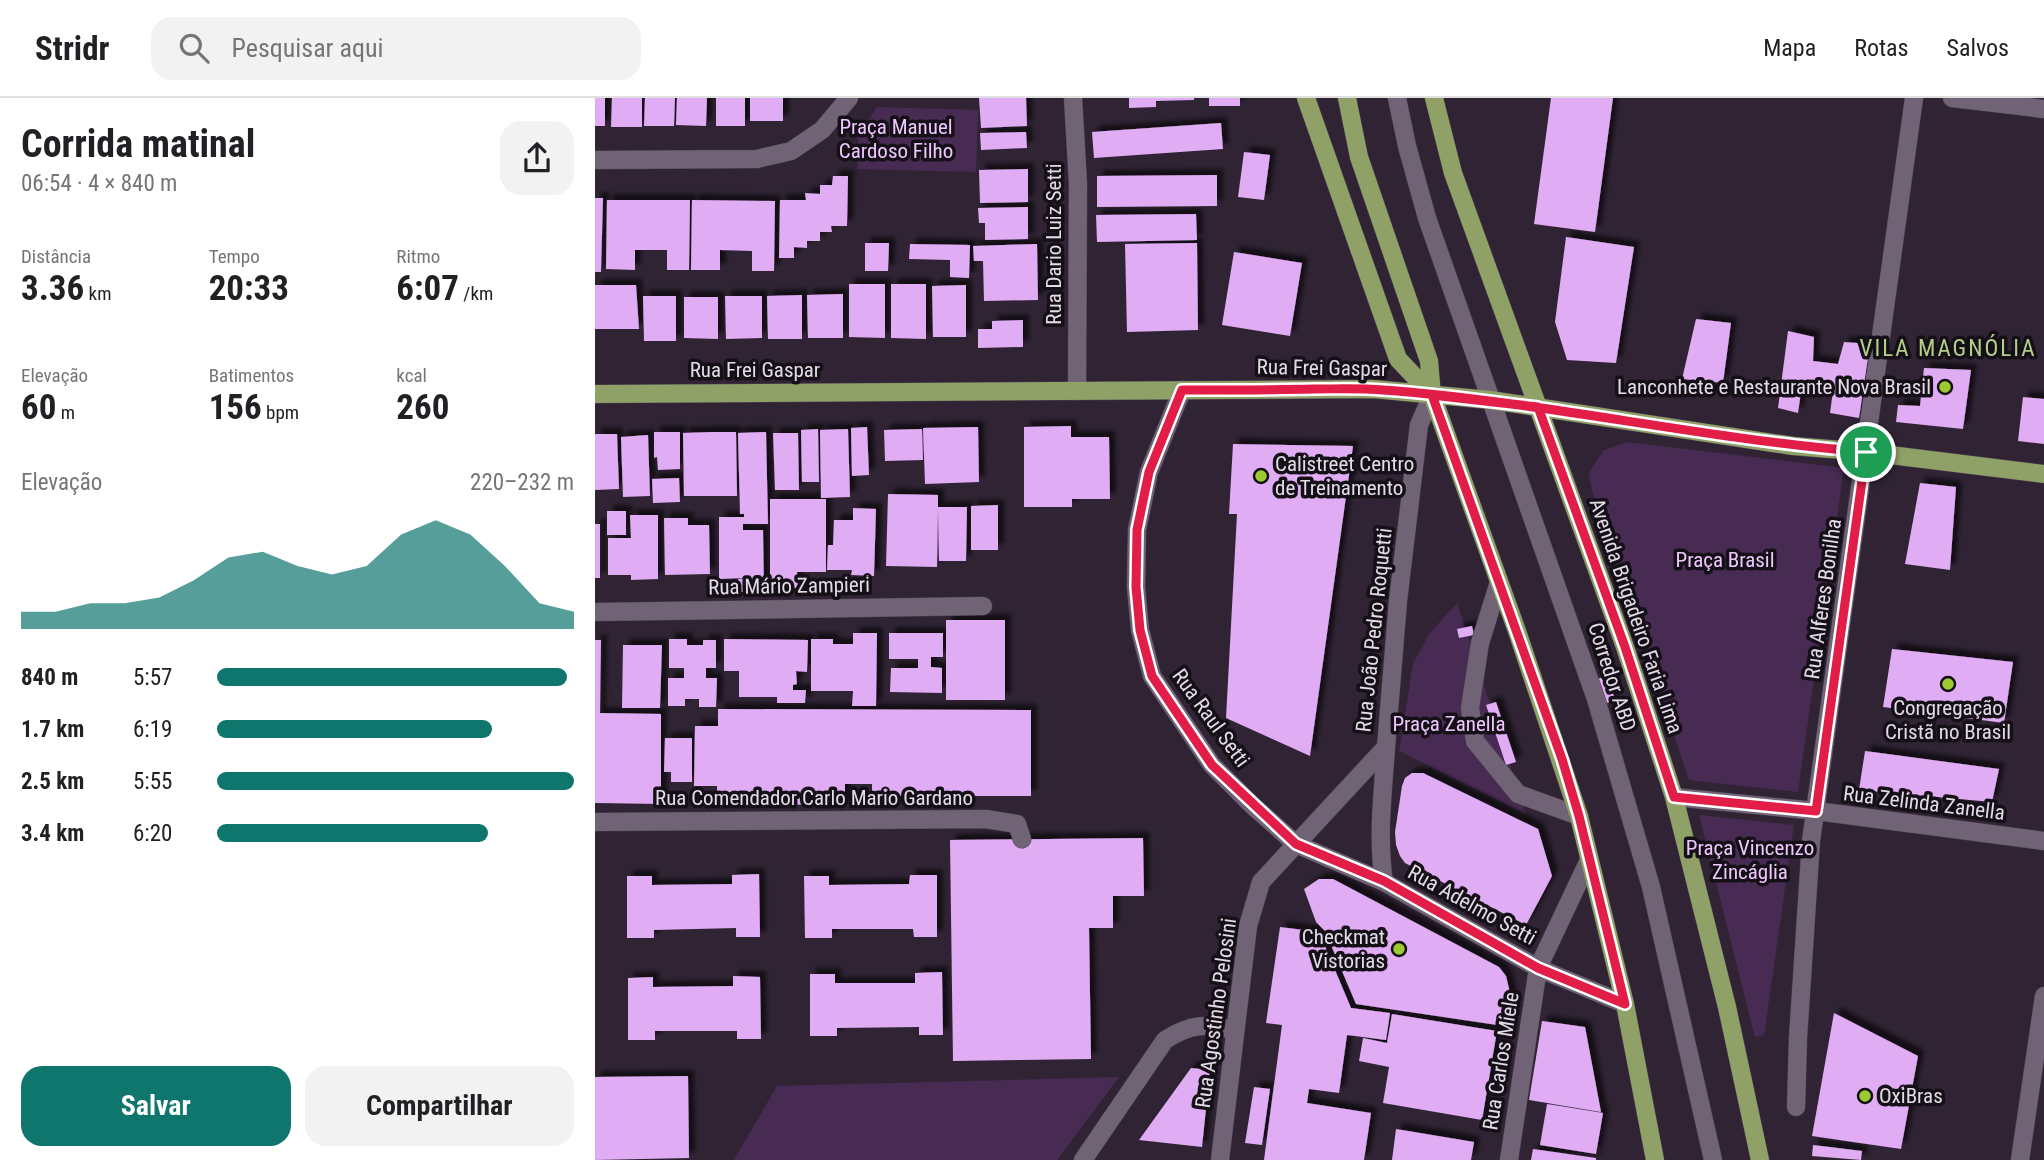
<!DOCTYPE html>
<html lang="pt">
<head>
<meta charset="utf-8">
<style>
	:root { --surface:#fff; --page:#f2f2f2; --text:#202124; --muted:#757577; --line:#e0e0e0; --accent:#0f766e }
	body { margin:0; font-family:"Roboto Condensed",sans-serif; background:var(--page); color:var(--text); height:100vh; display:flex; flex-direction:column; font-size:26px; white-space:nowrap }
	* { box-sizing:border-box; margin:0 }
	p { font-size:23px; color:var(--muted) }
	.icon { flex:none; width:38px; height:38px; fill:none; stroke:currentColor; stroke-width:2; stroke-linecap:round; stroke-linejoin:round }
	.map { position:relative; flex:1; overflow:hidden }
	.details { display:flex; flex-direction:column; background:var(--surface); width:595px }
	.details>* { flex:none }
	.pin { position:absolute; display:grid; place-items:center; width:60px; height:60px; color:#fff; margin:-30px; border:4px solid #fff; border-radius:50%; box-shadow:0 2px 7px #0007 }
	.round { display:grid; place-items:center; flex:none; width:74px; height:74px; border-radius:21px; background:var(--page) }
	.head { display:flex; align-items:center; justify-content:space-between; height:119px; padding:0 21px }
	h1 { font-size:38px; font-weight:700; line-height:52px }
	.figures { display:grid; grid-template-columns:repeat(3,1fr); gap:10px; height:119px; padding:7px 21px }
	.figures div { display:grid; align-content:center }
	.figures b { font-size:35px; font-weight:700 }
	.figures small { font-size:19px; font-weight:400 }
	.figures p { font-size:19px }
	.chart { height:196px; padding:14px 21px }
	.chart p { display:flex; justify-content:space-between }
	.chart svg { width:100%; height:126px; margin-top:7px; fill:var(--accent); opacity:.7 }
	.cta { display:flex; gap:14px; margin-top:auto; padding:14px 21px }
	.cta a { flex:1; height:80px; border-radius:21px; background:var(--accent); color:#fff; font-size:28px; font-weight:700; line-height:80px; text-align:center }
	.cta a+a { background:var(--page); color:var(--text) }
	ul { padding:0 21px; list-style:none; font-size:23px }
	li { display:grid; grid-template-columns:112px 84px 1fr; align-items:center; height:52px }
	li i { height:18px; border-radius:9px; background:var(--accent) }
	header { display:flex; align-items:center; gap:42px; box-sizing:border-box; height:98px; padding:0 35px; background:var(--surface); border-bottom:2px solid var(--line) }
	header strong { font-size:33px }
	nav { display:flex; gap:38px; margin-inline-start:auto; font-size:24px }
	.search { width:490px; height:63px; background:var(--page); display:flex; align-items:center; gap:18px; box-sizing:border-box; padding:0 24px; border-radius:21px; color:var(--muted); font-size:26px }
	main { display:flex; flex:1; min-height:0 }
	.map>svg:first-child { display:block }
	.green { fill:#482b53 }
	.building { fill:#e0acf4; filter:url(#shadow) }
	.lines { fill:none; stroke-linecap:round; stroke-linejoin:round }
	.minor-casing { stroke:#4d4351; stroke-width:19 }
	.major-casing { stroke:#4d4351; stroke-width:19 }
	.minor { stroke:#706375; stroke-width:18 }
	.major { stroke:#90a168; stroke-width:18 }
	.route-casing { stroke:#fff; stroke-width:14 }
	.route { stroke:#e11d48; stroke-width:9 }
	.poi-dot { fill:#9cca31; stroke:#151017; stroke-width:2.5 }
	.labels { text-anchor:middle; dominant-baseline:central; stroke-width:7; stroke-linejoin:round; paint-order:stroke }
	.park-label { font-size:21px; fill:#efc7fe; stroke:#151017 }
	.street-label { font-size:21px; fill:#e3dbe6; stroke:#151017 }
	.poi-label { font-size:21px; fill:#e3dbe6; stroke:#151017; text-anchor:end }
	.neighbourhood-label { font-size:23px; letter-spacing:2px; fill:#b3cf87; stroke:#151017 }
</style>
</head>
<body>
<header>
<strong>Stridr</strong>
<div class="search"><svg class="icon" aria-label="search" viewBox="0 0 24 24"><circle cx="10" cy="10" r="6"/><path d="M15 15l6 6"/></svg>Pesquisar aqui</div>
<nav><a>Mapa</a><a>Rotas</a><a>Salvos</a></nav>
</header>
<main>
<section class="details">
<div class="head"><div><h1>Corrida matinal</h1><p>06:54 · 4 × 840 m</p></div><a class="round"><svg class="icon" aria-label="share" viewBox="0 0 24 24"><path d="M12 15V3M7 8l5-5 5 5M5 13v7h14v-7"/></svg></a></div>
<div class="figures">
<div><p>Distância</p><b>3.36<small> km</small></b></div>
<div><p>Tempo</p><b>20:33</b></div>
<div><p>Ritmo</p><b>6:07<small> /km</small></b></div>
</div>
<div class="figures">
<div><p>Elevação</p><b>60<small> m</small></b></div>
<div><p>Batimentos</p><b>156<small> bpm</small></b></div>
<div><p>kcal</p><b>260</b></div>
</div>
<div class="chart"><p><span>Elevação</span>220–232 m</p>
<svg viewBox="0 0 160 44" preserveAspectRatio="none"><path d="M0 44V38L10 38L20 35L30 35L40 33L50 27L60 19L70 17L80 22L90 25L100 22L110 11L120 6L130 11L140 22L150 35L160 38V44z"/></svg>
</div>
<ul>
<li><b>840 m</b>5:57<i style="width:98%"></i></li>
<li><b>1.7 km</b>6:19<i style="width:77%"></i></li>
<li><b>2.5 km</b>5:55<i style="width:100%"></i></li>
<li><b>3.4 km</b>6:20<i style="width:76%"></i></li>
</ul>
<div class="cta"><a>Salvar</a><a>Compartilhar</a></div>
</section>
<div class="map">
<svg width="1449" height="1062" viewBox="0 0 1449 1062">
	<defs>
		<filter id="shadow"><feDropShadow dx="6" dy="-6" stdDeviation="2" flood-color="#0009"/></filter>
	</defs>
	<rect width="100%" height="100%" fill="#302434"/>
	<path class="green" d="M 282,9 L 383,12 L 381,74 L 262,71 L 263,38 Z
		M 1032,344 L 1249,370 L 1203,694 L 1094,682 L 998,397 L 994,374 L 1009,352 Z
		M 862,505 L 931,716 L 804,653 L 818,566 L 834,536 Z
		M 1104,717 L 1199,727 L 1169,937 L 1160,939 Z
		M 524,979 L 462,1062 L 139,1062 L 182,988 Z"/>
	<path class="building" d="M 0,0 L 10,0 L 10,28 L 0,28 Z
		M 17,0 L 47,0 L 47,29 L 16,29 Z
		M 50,0 L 80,0 L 79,28 L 49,28 Z
		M 82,0 L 112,0 L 111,28 L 81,27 Z
		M 121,0 L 150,0 L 150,28 L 121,28 Z
		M 155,0 L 188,0 L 188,23 L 155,23 Z
		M 384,0 L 431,0 L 432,28 L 386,30 Z
		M 534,0 L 599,0 L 599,2 L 561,3 L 561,9 L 534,10 Z
		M 614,0 L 645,0 L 645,8 L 614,8 Z
		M 956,0 L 1018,0 L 1000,134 L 939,126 Z
		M 626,25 L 628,51 L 499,60 L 497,34 Z
		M 431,34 L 432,50 L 386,52 L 385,35 Z
		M 649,54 L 675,57 L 669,102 L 643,99 Z
		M 433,71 L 433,104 L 385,105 L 384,72 Z
		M 622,77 L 622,108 L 502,109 L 502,78 Z
		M 238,78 L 253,78 L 252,128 L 236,128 L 237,134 L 225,134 L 225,143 L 212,143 L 212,150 L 199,149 L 199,160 L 184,160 L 185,102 L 211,102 L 210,95 L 225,96 L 225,87 L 237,87 Z
		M 0,100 L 8,100 L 6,174 L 0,174 Z
		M 12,102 L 95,102 L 94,172 L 72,172 L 72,152 L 40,152 L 40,172 L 11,171 Z
		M 97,102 L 180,103 L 179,173 L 157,173 L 157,153 L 125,152 L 125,172 L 96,172 Z
		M 433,109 L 433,141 L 390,142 L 390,125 L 384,125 L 383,110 Z
		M 601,116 L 602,142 L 502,144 L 501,117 Z
		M 971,139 L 1039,149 L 1021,265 L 972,262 L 960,224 Z
		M 270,145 L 294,145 L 293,173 L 270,173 Z
		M 602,145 L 603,232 L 532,234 L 530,146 Z
		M 315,146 L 375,147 L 374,180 L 355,179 L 355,162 L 314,161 Z
		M 442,146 L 443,202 L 389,203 L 388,163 L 379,163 L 378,148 Z
		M 639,154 L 707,165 L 695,238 L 627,227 Z
		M 254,186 L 290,186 L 290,240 L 254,239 Z
		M 296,186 L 331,186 L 331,241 L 296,240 Z
		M 0,187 L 41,187 L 44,231 L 0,231 Z
		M 371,187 L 371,239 L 338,239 L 337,188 Z
		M 248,196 L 248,240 L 213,240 L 212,197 Z
		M 207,197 L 207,241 L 173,241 L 172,198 Z
		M 48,198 L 81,198 L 81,243 L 49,243 Z
		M 130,198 L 167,198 L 167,240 L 131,241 Z
		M 89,199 L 123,199 L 123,241 L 89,240 Z
		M 1101,221 L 1136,225 L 1128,285 L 1087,281 Z
		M 428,222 L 428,249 L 383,250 L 383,231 L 397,231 L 397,223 Z
		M 1193,233 L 1219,239 L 1218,263 L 1243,266 L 1249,244 L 1275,246 L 1264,320 L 1235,315 L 1238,293 L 1207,287 L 1203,315 L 1183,310 Z
		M 1329,270 L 1376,272 L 1368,331 L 1301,324 L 1303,307 L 1325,308 Z
		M 1428,299 L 1449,301 L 1449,346 L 1423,343 Z
		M 476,328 L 476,339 L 514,339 L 515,401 L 477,401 L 477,409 L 429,409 L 429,329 Z
		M 272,329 L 274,377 L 257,378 L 256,330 Z
		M 383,329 L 384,384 L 330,386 L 328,330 Z
		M 223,331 L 224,384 L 207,384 L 206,332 Z
		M 253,331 L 255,399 L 226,400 L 225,332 Z
		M 327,331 L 328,362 L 290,363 L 289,332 Z
		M 59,334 L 85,334 L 85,371 L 63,372 L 62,359 L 59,360 Z
		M 117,334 L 141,334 L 142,398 L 89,398 L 88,335 Z
		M 171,334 L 173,426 L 148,426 L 148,432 L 168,432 L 169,494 L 143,494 L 143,481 L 151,480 L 124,481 L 124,419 L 149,419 L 149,416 L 145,416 L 143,335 Z
		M 178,335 L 203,335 L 204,392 L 180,392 Z
		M 0,336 L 22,336 L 24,391 L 0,392 Z
		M 53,337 L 55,398 L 28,399 L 26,339 Z
		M 638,346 L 758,348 L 715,658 L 631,620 L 642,416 L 634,416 Z
		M 84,380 L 85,404 L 58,405 L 57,381 Z
		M 1325,385 L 1361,389 L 1355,472 L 1310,466 Z
		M 293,396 L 343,397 L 343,409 L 372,409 L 371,463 L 344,463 L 343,411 L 342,469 L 291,468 Z
		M 175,401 L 231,401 L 231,474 L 202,474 L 203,490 L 175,490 Z
		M 403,407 L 403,452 L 376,452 L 376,408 Z
		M 258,410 L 281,411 L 279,478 L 256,477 L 257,472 L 232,472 L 233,447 L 238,447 L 239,422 L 258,422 Z
		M 12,413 L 31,413 L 31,437 L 12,437 Z
		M 35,417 L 63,417 L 63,481 L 36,482 L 36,477 L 13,477 L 13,440 L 36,440 Z
		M 69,420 L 93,420 L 93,427 L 114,427 L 115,476 L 70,477 Z
		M 0,426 L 5,426 L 5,480 L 0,480 Z
		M 351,522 L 410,522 L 410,602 L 351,602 Z
		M 877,528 L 879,537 L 864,540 L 862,531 Z
		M 258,535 L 282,535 L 281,608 L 257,608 L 258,593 L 216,593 L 216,541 L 238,541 L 238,546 L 258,546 Z
		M 294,535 L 348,535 L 348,559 L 336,559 L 336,569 L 347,570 L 347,595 L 295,594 L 296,570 L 323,570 L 323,561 L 294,561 Z
		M 74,541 L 92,541 L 92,547 L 108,547 L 108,542 L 121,542 L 121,570 L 111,570 L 111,580 L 122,580 L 121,609 L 104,609 L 104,601 L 90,601 L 90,608 L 73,608 L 73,580 L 89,580 L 89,570 L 74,570 Z
		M 129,541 L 213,542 L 212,574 L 201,573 L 202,586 L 198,587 L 198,592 L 211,592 L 210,605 L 182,605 L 182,599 L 144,599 L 144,573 L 129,573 Z
		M 0,542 L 6,542 L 5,615 L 66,616 L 66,706 L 0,705 Z
		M 28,547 L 67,547 L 65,610 L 27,610 Z
		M 1297,551 L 1418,564 L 1409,625 L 1288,609 Z
		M 1012,577 L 1020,602 L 1012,605 L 1003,581 Z
		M 901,604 L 921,664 L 911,667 L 891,607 Z
		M 123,611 L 436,612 L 436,698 L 277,698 L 277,686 L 250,686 L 250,707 L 122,706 L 122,688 L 99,688 L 100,628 L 123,628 Z
		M 70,640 L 97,640 L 97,684 L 76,684 L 76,674 L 69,674 Z
		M 1270,653 L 1404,671 L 1397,704 L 1264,692 Z
		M 817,675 L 828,675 L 943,731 L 957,778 L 931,827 L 810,765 L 805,758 L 801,747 L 800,734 L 807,688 L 810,680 Z
		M 548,740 L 549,798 L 518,798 L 518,830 L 494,830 L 496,961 L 358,963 L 355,742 Z
		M 164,776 L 165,839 L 141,839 L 141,830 L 59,832 L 59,840 L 32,840 L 32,778 L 57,778 L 57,787 L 137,786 L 137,777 Z
		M 315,777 L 342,777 L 342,839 L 319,839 L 318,831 L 237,831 L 237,840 L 210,840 L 209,778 L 234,778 L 234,787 L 314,786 Z
		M 724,781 L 738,781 L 904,869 L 911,878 L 916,899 L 909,928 L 761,906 L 730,833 L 721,824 L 709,791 Z
		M 685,829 L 724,834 L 756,910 L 795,915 L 791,942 L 752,937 L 744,995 L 714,991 L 712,1005 L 776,1015 L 769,1062 L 669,1062 L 687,927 L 671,925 Z
		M 347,874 L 348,937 L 324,937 L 324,929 L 242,930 L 242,938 L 215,938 L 215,876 L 240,876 L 240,885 L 320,885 L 320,875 Z
		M 138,878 L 165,879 L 166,941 L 142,941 L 142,933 L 60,933 L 60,942 L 33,942 L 33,880 L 58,879 L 58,889 L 138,888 Z
		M 1239,915 L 1323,958 L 1306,1051 L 1217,1038 Z
		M 797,916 L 902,933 L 887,1022 L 788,1005 L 794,969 L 764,963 L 768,940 L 792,945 Z
		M 947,923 L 990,929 L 1006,1014 L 934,1002 Z
		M 596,970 L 615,972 L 607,1049 L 544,1042 Z
		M 93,978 L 94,1060 L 0,1062 L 0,979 Z
		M 659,989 L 675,991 L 667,1047 L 650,1045 Z
		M 952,1006 L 1008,1015 L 1001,1056 L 945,1047 Z
		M 801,1031 L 879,1044 L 876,1062 L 797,1062 Z
		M 1218,1047 L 1267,1053 L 1266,1062 L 1217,1058 Z
		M 938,1051 L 1001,1060 L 1001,1062 L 936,1062 Z"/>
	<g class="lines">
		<g class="minor-casing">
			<path id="minor" d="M 478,0 L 483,86 L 482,293
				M 802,0 L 812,48 L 832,120 L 1001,601 L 1056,789 L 1118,1062
				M 1357,0 L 1449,11
				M 0,62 L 162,61 L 196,53 L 227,32 L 254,0
				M 587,292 L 554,374 L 542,432 L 541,489 L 545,532 L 557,578 L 617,667 L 658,708 L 701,746 L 789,784 L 943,870 L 1030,906
				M 904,484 L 885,545 L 875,610 L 880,643 L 923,696 L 984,718
				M 0,514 L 388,508
				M 1079,699 L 1221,713 L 1449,743
				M 0,724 L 391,721 L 422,726 L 427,741
				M 789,784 C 782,739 788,694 791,649
				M 1201,1009 L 1203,940 L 1216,743 L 1319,0
				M 488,1062 L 570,942 C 597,925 609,926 639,932
				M 625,1062 L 653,828 L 666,784 L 791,649 L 803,503 L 824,327 L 837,297
				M 914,1062 L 943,870 L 994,762
				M 1425,1062 L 1449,898"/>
		</g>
		<g class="major-casing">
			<path id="major" d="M 711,0 L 803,261 L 837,297
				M 752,0 L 764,59 L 834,263 L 837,297 L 922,533 L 984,718 L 1030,906 L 1060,1062
				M 839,0 L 858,75 L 1030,549 L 1079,699 L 1132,909 L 1165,1062
				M 0,296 L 778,291 L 895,302 L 1198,348 L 1271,354 L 1449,376"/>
		</g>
		<use href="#minor" class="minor"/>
		<use href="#major" class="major"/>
	</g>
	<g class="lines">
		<g class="route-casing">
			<path id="route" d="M 1271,354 C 1109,341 950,304 788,292 C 765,290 742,291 719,291 C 675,292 631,292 587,292 L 554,374 L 542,432 L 541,489 L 545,532 L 557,578 L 617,667 L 701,746 L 789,783 L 943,870 L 1030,906 L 984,718 L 967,661 L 837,297 L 943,309 L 1030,549 L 1079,699 L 1221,713 L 1271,354"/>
		</g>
		<use href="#route" class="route"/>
	</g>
	<g class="poi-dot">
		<circle cx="1350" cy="289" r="7"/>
		<circle cx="666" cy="378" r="7"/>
		<circle cx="1353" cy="586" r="7"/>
		<circle cx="804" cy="851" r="7"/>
		<circle cx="1270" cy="998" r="7"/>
	</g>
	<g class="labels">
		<g class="park-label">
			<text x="301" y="29">Praça Manuel<tspan x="301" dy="24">Cardoso Filho</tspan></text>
			<text x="1130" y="462">Praça Brasil</text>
			<text x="854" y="626">Praça Zanella</text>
			<text x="1155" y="750">Praça Vincenzo<tspan x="1155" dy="24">Zincáglia</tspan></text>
		</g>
		<g class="street-label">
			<text transform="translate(459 146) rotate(-90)">Rua Dario Luiz Setti</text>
			<text transform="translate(727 270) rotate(1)">Rua Frei Gaspar</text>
			<text x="160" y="272">Rua Frei Gaspar</text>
			<text transform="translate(194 488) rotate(-1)">Rua Mário Zampieri</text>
			<text transform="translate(1228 501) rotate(-82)">Rua Alferes Bonilha</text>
			<text transform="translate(1041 518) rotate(71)">Avenida Brigadeiro Faria Lima</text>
			<text transform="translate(779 532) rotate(-84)">Rua João Pedro Roquetti</text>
			<text transform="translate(1017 579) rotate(72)">Corredor ABD</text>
			<text transform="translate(616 620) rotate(54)">Rua Raul Setti</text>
			<text x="219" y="700">Rua Comendador Carlo Mario Gardano</text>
			<text transform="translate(1329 705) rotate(7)">Rua Zelinda Zanella</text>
			<text transform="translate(877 807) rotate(29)">Rua Adelmo Setti</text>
			<text transform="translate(621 915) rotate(-82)">Rua Agostinho Pelosini</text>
			<text transform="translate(906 963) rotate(-81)">Rua Carlos Miele</text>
		</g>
		<g class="poi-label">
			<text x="1336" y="289">Lanconhete e Restaurante Nova Brasil</text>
			<text x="680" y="366" text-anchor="start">Calistreet Centro<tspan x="680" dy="24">de Treinamento</tspan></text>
			<text x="1353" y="610" text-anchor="middle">Congregação<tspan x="1353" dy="24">Cristã no Brasil</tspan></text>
			<text x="790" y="839">Checkmat<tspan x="790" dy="24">Vistorias</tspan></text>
			<text x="1284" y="998" text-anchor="start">OxiBras</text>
		</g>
		<g class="neighbourhood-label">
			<text x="1353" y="250">VILA MAGNÓLIA</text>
		</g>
	</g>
</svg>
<div class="pin" style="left:1271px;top:354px;background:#1e9e55"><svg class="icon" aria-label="arrive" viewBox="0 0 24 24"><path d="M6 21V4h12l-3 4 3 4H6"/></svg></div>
</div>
</main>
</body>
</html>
